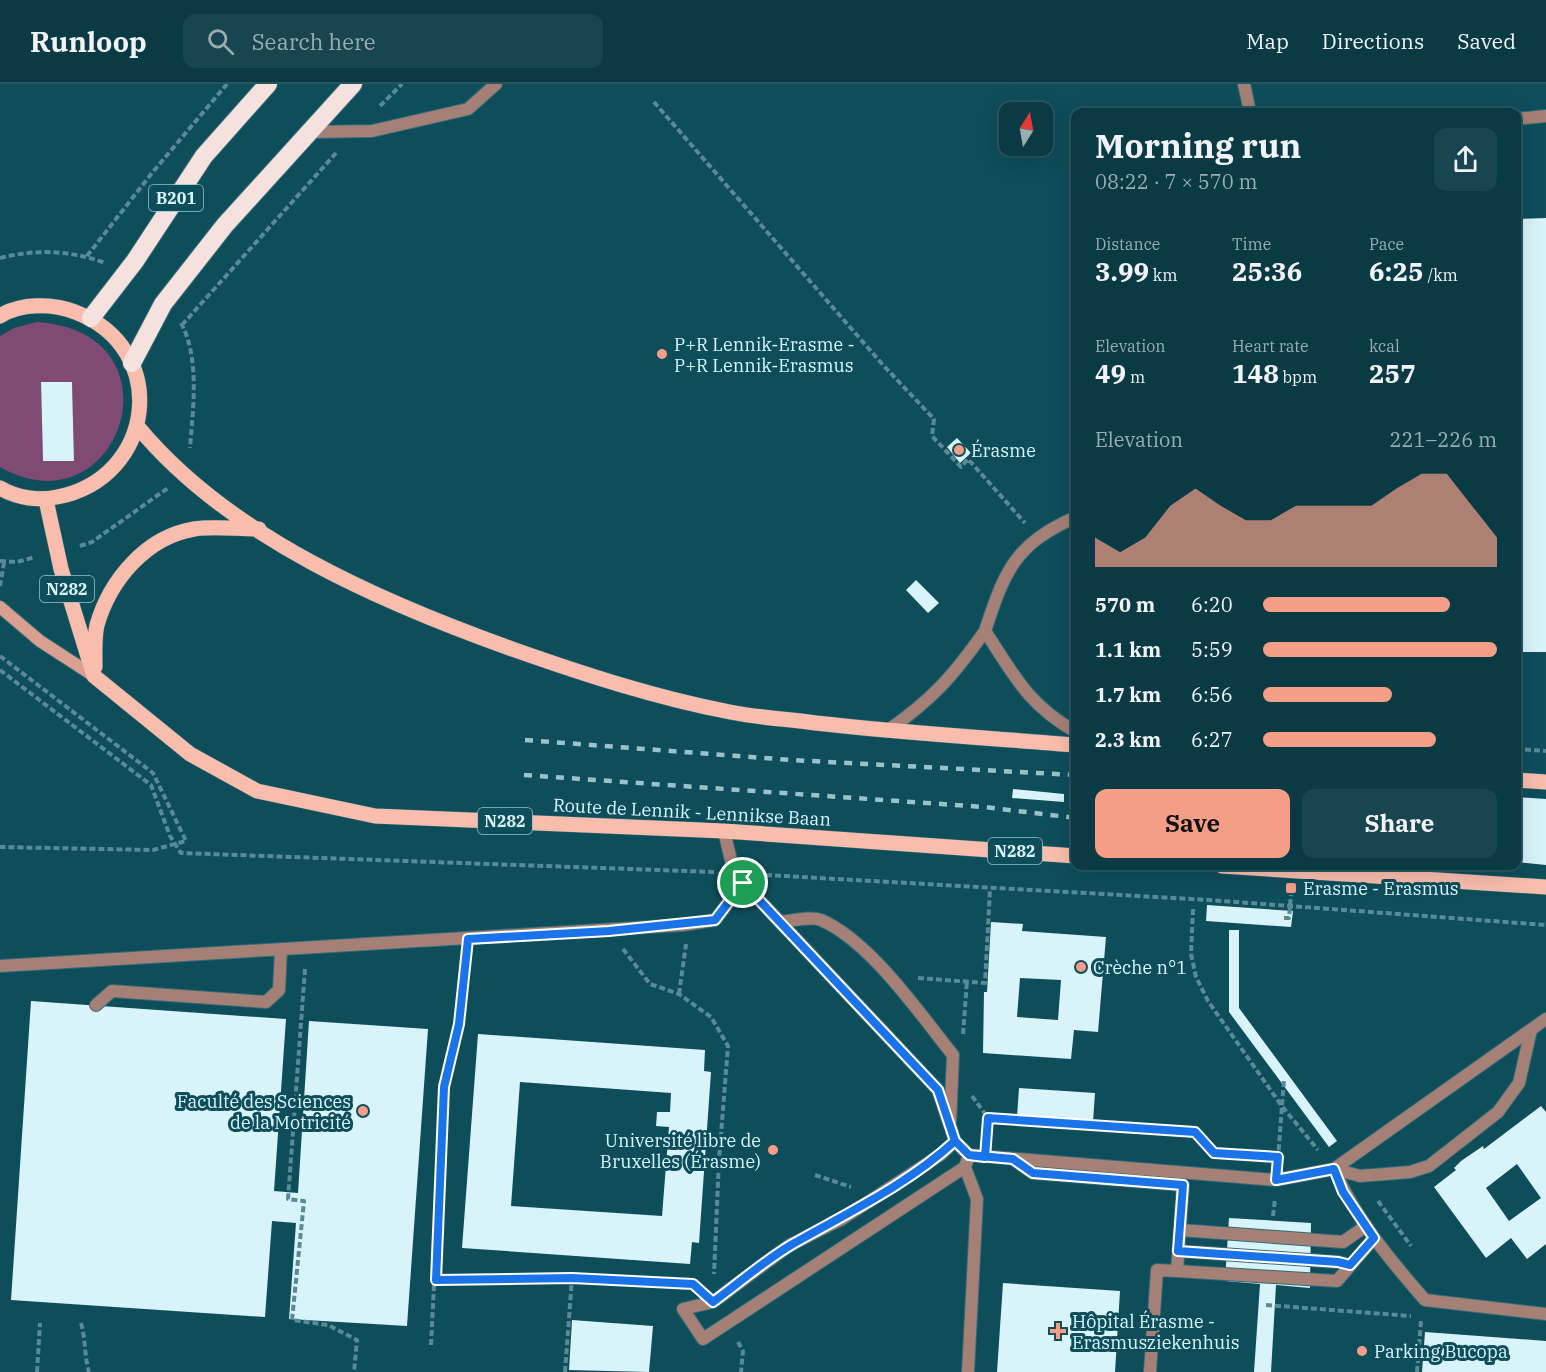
<!DOCTYPE html>
<html lang="en">
<head>
<meta charset="utf-8">
<style>
	:root { --surface:#0a3a44; --page:#18454f; --text:#f1f3f6; --muted:#99adb2; --line:#2a545d; --accent:#f49e88 }
	body { margin:0; font-family:"IBM Plex Serif",serif; background:var(--page); color:var(--text); height:100vh; display:flex; flex-direction:column; font-size:22px; white-space:nowrap }
	* { box-sizing:border-box; margin:0 }
	p { font-size:20px; color:var(--muted) }
	.icon { flex:none; width:33px; height:33px; fill:none; stroke:currentColor; stroke-width:2; stroke-linecap:round; stroke-linejoin:round }
	.map { position:relative; flex:1; overflow:hidden }
	.drawer { position:absolute; left:1071px; top:24px; width:450px; height:762px; display:flex; flex-direction:column; background:var(--surface); border-radius:12px; box-shadow:0 6px 24px #0002,0 0 0 2px var(--line) }
	.drawer>* { flex:none }
	.needle { width:39px; rotate:11deg }
	.controls { position:absolute; left:999px; top:18px; display:grid; gap:12px }
	.controls a { display:grid; place-items:center; width:54px; height:54px; border-radius:12px; background:var(--surface); box-shadow:0 6px 24px #0002,0 0 0 2px var(--line); font-size:30px }
	.pin { position:absolute; display:grid; place-items:center; width:51px; height:51px; color:#fff; margin:-26px; border:3px solid #fff; border-radius:50%; box-shadow:0 2px 6px #0007 }
	.round { display:grid; place-items:center; flex:none; width:63px; height:63px; border-radius:12px; background:var(--page) }
	.head { display:flex; align-items:center; justify-content:space-between; height:102px; padding:0 24px }
	h1 { font-size:33px; font-weight:800; line-height:45px }
	.figures { display:grid; grid-template-columns:repeat(3,1fr); gap:9px; height:102px; padding:6px 24px }
	.figures div { display:grid; align-content:center }
	.figures b { font-size:26px; font-weight:800 }
	.figures small { font-size:16px; font-weight:400 }
	.figures p { font-size:16px }
	.chart { height:168px; padding:12px 24px }
	.chart p { display:flex; justify-content:space-between }
	.chart svg { width:100%; height:108px; margin-top:6px; fill:var(--accent); opacity:.7 }
	.button { display:flex; gap:12px; margin-top:auto; padding:12px 24px }
	.button a { flex:1; height:69px; border-radius:12px; background:var(--accent); color:#111; font-size:24px; font-weight:800; line-height:69px; text-align:center }
	.button a+a { background:var(--page); color:var(--text) }
	ul { padding:0 24px; list-style:none; font-size:20px }
	li { display:grid; grid-template-columns:96px 72px 1fr; align-items:center; height:45px }
	li i { height:15px; border-radius:8px; background:var(--accent) }
	header { display:flex; align-items:center; gap:36px; box-sizing:border-box; height:84px; padding:0 30px; background:var(--surface); border-bottom:2px solid var(--line) }
	header strong { font-size:28px }
	nav { display:flex; gap:33px; margin-inline-start:auto; font-size:21px }
	.search { width:420px; height:54px; background:var(--page); display:flex; align-items:center; gap:15px; box-sizing:border-box; padding:0 21px; border-radius:12px; color:var(--muted); font-size:22px }
	.map>svg:first-child { display:block }
	.green { fill:#814a75; fill-rule:evenodd }
	.building { fill:#d8f3fa; fill-rule:evenodd }
	.lines { fill:none; stroke-linecap:round; stroke-linejoin:round }
	.lane-casing { stroke:#326b77; stroke-width:14 }
	.street-casing { stroke:#326b77; stroke-width:14 }
	.secondary-casing { stroke:#326b77; stroke-width:14 }
	.primary-casing { stroke:#326b77; stroke-width:16 }
	.highway-casing { stroke:#326b77; stroke-width:20 }
	.path { stroke:#588b95; stroke-width:4; stroke-dasharray:6 3; stroke-linecap:butt }
	.lane { stroke:#a48076; stroke-width:12 }
	.street { stroke:#a48076; stroke-width:12 }
	.secondary { stroke:#d9a091; stroke-width:12 }
	.primary { stroke:#f8bdad; stroke-width:15 }
	.highway { stroke:#f5e2de; stroke-width:18 }
	.rail { stroke:#9ac2cb; stroke-width:4.5; stroke-dasharray:8 8; stroke-linecap:butt }
	.route-casing { stroke:#fff; stroke-width:12 }
	.route { stroke:#1a73e8; stroke-width:8 }
	.poi-dot { fill:#f49e88; stroke:#0e4d5a; stroke-width:2 }
	.labels { text-anchor:middle; dominant-baseline:central; stroke-width:6; stroke-linejoin:round; paint-order:stroke }
	.shield { fill:#0e4d5a; stroke:#9bc3cb; stroke-width:1.5 }
	.shield-label { font-size:16px; font-weight:bold; fill:#d8f5fc }
	.poi-label { font-size:18px; fill:#d8f5fc; stroke:#0e4d5a; text-anchor:start }
	.street-label { font-size:18px; fill:#d8f5fc; stroke:#0e4d5a }
</style>
</head>
<body>
<header>
<strong>Runloop</strong>
<div class="search"><svg class="icon" aria-label="search" viewBox="0 0 24 24"><circle cx="10" cy="10" r="6"/><path d="M15 15l6 6"/></svg>Search here</div>
<nav><a>Map</a><a>Directions</a><a>Saved</a></nav>
</header>
<div class="map">
<svg width="1546" height="1288" viewBox="0 0 1546 1288">
	<rect width="100%" height="100%" fill="#0e4d5a"/>
	<path class="green" d="M 37,238 C 187,248 120,451 0,383 L 0,252 L 14,244 ZM 41,298 L 72,298 L 74,376 L 43,377 Z"/>
	<path class="building" d="M 1546,134 L 1546,568 L 1516,568 L 1516,135 Z
		M 41,298 L 72,298 L 74,377 L 43,377 Z
		M 957,354 L 971,369 L 960,379 L 947,363 Z
		M 916,496 L 939,519 L 928,529 L 906,506 Z
		M 1013,705 L 1064,710 L 1064,718 L 1012,714 Z
		M 1516,713 L 1546,715 L 1546,781 L 1516,778 Z
		M 1207,821 L 1293,827 L 1291,843 L 1206,837 Z
		M 991,838 L 1023,840 L 1022,847 L 1106,853 L 1098,948 L 1074,946 L 1071,975 L 983,969 L 984,908 L 987,908 ZM 1020,894 L 1061,896 L 1058,936 L 1017,933 Z
		M 1229,846 L 1239,846 L 1239,924 L 1337,1057 L 1329,1063 L 1229,928 Z
		M 31,917 L 286,935 L 274,1107 L 298,1109 L 309,937 L 428,945 L 407,1242 L 289,1235 L 296,1139 L 272,1137 L 265,1233 L 11,1216 Z
		M 478,950 L 705,966 L 704,987 L 711,988 L 699,1159 L 692,1158 L 690,1180 L 462,1164 ZM 520,998 L 671,1009 L 670,1028 L 657,1028 L 656,1042 L 669,1043 L 662,1132 L 511,1122 Z
		M 1019,1004 L 1095,1009 L 1093,1038 L 1017,1033 Z
		M 1541,1022 L 1546,1028 L 1546,1160 L 1527,1175 L 1511,1154 L 1486,1174 L 1434,1103 L 1456,1086 L 1454,1084 L 1461,1077 L 1483,1062 L 1484,1065 ZM 1517,1080 L 1541,1114 L 1509,1137 L 1486,1104 Z
		M 1229,1134 L 1311,1139 L 1310,1204 L 1276,1201 L 1271,1288 L 1254,1288 L 1260,1200 L 1225,1197 Z
		M 1003,1199 L 1120,1207 L 1115,1288 L 997,1288 Z
		M 572,1236 L 653,1242 L 649,1288 L 569,1286 Z
		M 1425,1248 L 1546,1257 L 1546,1288 L 1422,1288 Z"/>
	<g class="lines">
		<g class="lane-casing">
			<path id="lane" d="M 308,48 L 372,47 L 468,25 L 496,0
				M 780,838 C 792,837 811,832 821,836 C 870,857 920,930 953,971 L 950,1041
				M 0,882 L 683,841 L 715,836 L 743,799
				M 96,921 L 112,907 L 266,918 L 279,906 L 281,866
				M 955,1057 L 940,1071 L 842,1135 L 790,1161 L 713,1218 L 683,1225 L 703,1255 L 965,1083 L 969,1071
				M 1013,1075 L 1033,1089 L 1183,1101 L 1177,1187 L 1337,1197 L 1374,1154
				M 965,1083 L 977,1115 L 968,1288
				M 1334,1085 C 1355,1134 1390,1176 1425,1216 L 1546,1230
				M 1334,1085 L 1360,1092 L 1410,1088 L 1429,1082 L 1498,1028 L 1519,999 L 1531,946
				M 1180,1146 L 1343,1158 L 1366,1142
				M 1178,1167 L 1338,1178 L 1350,1181
				M 1150,1288 L 1157,1186 L 1177,1187"/>
		</g>
		<g class="street-casing">
			<path id="street" d="M 1244,0 L 1250,28
				M 1516,35 L 1546,32
				M 985,547 C 1005,486 1015,460 1076,433
				M 887,647 C 933,615 953,592 985,547 C 1014,591 1027,620 1076,648
				M 724,747 L 734,789 L 938,1006 L 955,1057 L 969,1071 L 1276,1096 L 1334,1085 L 1546,935"/>
		</g>
		<g class="secondary-casing">
			<path id="secondary" d="M 0,523 L 40,557 L 94,592"/>
		</g>
		<g class="primary-casing">
			<path id="primary" d="M 0,232 C 20,219 53,219 75,228 C 171,264 156,394 57,413 C 38,417 17,414 0,404
				M 138,343 C 229,453 383,519 515,566 C 586,591 657,614 730,628 C 759,634 788,635 816,639 C 903,649 989,654 1076,661
				M 46,416 L 61,485 L 94,592 L 190,670 L 257,707 L 375,732 L 724,747 L 1076,772
				M 95,583 C 95,570 94,554 97,541 C 110,496 146,453 194,445 C 214,442 238,445 259,445
				M 1516,696 L 1546,698
				M 1222,782 L 1546,803"/>
		</g>
		<g class="highway-casing">
			<path id="highway" d="M 91,234 L 135,177 L 204,72 L 268,0
				M 132,279 L 163,220 L 225,141 L 353,0"/>
		</g>
		<path class="path" d="M 654,18 L 883,281 L 934,335 L 932,352 L 961,383 L 968,375 L 1025,439
			M 380,22 L 402,0
			M 87,172 L 152,89 L 227,0
			M 0,174 C 36,165 70,166 105,179
			M 181,239 C 200,274 193,325 190,364
			M 182,241 L 336,69
			M 80,462 L 92,458 L 168,404
			M 0,477 L 17,478 L 35,473
			M 0,502 L 4,479
			M 0,572 L 153,689 L 186,757 L 153,766 L 0,763
			M 0,586 L 151,701 L 170,752 L 181,769 L 714,788
			M 1516,665 L 1546,667
			M 766,791 L 1209,816 L 1546,841
			M 1193,825 L 1191,870 L 1196,893 L 1208,917 L 1281,1021 L 1318,1066
			M 1284,834 L 1289,834 L 1291,810
			M 623,865 L 650,900 L 679,910 L 711,933 L 728,962 L 719,1076 L 741,1077
			M 305,885 L 288,1115 L 304,1117 L 292,1236 L 328,1241 L 357,1256 L 354,1288
			M 918,894 L 985,899 L 990,805
			M 679,910 L 686,860
			M 963,950 L 967,897
			M 972,1012 L 988,1034
			M 986,1052 L 988,1034 L 1195,1048 L 1214,1069
			M 705,1075 L 719,1076 L 714,1190
			M 1278,1075 L 1284,995
			M 815,1091 L 851,1103
			M 1378,1117 L 1411,1162
			M 1273,1132 L 1275,1115
			M 436,1196 L 572,1194 L 690,1200
			M 1266,1221 L 1411,1232
			M 81,1239 C 86,1256 84,1271 89,1288
			M 738,1258 L 743,1267 L 741,1288
			M 431,1261 L 444,1003 L 459,940 L 466,873
			M 37,1288 L 40,1239
			M 565,1288 L 572,1194
			M 1417,1288 L 1421,1237"/>
		<use href="#lane" class="lane"/>
		<use href="#street" class="street"/>
		<use href="#secondary" class="secondary"/>
		<use href="#primary" class="primary"/>
		<use href="#highway" class="highway"/>
		<path class="rail" d="M 525,656 L 791,676 L 1076,691
			M 524,691 L 984,723 L 1076,734"/>
	</g>
	<g class="lines">
		<g class="route-casing">
			<path id="route" d="M 743,799 L 715,836 L 609,847 L 468,855 L 459,940 L 444,1003 L 436,1196 L 572,1194 L 693,1200 L 713,1218 C 739,1199 764,1177 791,1161 C 847,1129 907,1101 955,1057 L 969,1071 L 1013,1075 L 1033,1089 L 1183,1101 L 1178,1167 L 1338,1178 L 1350,1181 L 1374,1154 L 1343,1108 L 1334,1085 L 1276,1096 L 1278,1073 L 1214,1069 L 1195,1048 L 988,1034 L 985,1073 L 969,1071 L 955,1057 L 938,1006 L 743,799"/>
		</g>
		<use href="#route" class="route"/>
	</g>
	<g class="poi-dot">
		<circle cx="662" cy="270" r="6"/>
		<circle cx="959" cy="366" r="6"/>
		<rect x="1285" y="798" width="12" height="12" rx="3"/>
		<circle cx="1081" cy="883" r="6"/>
		<circle cx="363" cy="1027" r="6"/>
		<circle cx="773" cy="1066" r="6"/>
		<path d="M1055 1238h6v6h6v6h-6v6h-6v-6h-6v-6h6z"/>
		<circle cx="1362" cy="1267" r="6"/>
	</g>
	<g class="labels">
		<g class="shield">
			<rect x="149" y="101" width="54" height="26" rx="4.5"/>
			<rect x="40" y="492" width="54" height="26" rx="4.5"/>
			<rect x="478" y="724" width="54" height="26" rx="4.5"/>
			<rect x="988" y="754" width="54" height="26" rx="4.5"/>
		</g>
		<g class="shield-label">
			<text x="176" y="114">B201</text>
			<text x="67" y="505">N282</text>
			<text x="505" y="737">N282</text>
			<text x="1015" y="767">N282</text>
		</g>
		<g class="poi-label">
			<text x="674" y="260">P+R Lennik-Erasme -<tspan x="674" dy="21">P+R Lennik-Erasmus</tspan></text>
			<text x="971" y="366">Érasme</text>
			<text x="1303" y="804">Erasme - Erasmus</text>
			<text x="1093" y="883">Crèche n°1</text>
			<text x="351" y="1017" text-anchor="end">Faculté des Sciences<tspan x="351" dy="21">de la Motricité</tspan></text>
			<text x="761" y="1056" text-anchor="end">Université libre de<tspan x="761" dy="21">Bruxelles (Érasme)</tspan></text>
			<text x="1072" y="1237">Hôpital Érasme -<tspan x="1072" dy="21">Erasmusziekenhuis</tspan></text>
			<text x="1374" y="1267">Parking Bucopa</text>
		</g>
		<g class="street-label">
			<text transform="translate(692 728) rotate(3)">Route de Lennik - Lennikse Baan</text>
		</g>
	</g>
</svg>
<div class="controls">
<a><svg class="needle" viewBox="-14 -14 28 28"><path d="M0-13l5 13h-10z" fill="#e53935"/><path d="M0 13l5-13h-10z" fill="#99adb2"/></svg></a>
</div>
<div class="pin" style="left:743px;top:799px;background:#1e9e55"><svg class="icon" aria-label="arrive" viewBox="0 0 24 24"><path d="M6 21V4h12l-3 4 3 4H6"/></svg></div>
<section class="drawer">
<div class="head"><div><h1>Morning run</h1><p>08:22 · 7 × 570 m</p></div><a class="round"><svg class="icon" aria-label="share" viewBox="0 0 24 24"><path d="M12 15V3M7 8l5-5 5 5M5 13v7h14v-7"/></svg></a></div>
<div class="figures">
<div><p>Distance</p><b>3.99<small> km</small></b></div>
<div><p>Time</p><b>25:36</b></div>
<div><p>Pace</p><b>6:25<small> /km</small></b></div>
</div>
<div class="figures">
<div><p>Elevation</p><b>49<small> m</small></b></div>
<div><p>Heart rate</p><b>148<small> bpm</small></b></div>
<div><p>kcal</p><b>257</b></div>
</div>
<div class="chart"><p><span>Elevation</span>221–226 m</p>
<svg viewBox="0 0 160 44" preserveAspectRatio="none"><path d="M0 44V32L10 38L20 32L30 19L40 12L50 19L60 25L70 25L80 19L90 19L100 19L110 19L120 12L130 6L140 6L150 19L160 32V44z"/></svg>
</div>
<ul>
<li><b>570 m</b>6:20<i style="width:80%"></i></li>
<li><b>1.1 km</b>5:59<i style="width:100%"></i></li>
<li><b>1.7 km</b>6:56<i style="width:55%"></i></li>
<li><b>2.3 km</b>6:27<i style="width:74%"></i></li>
</ul>
<div class="button"><a>Save</a><a>Share</a></div>
</section>
</div>
</body>
</html>
